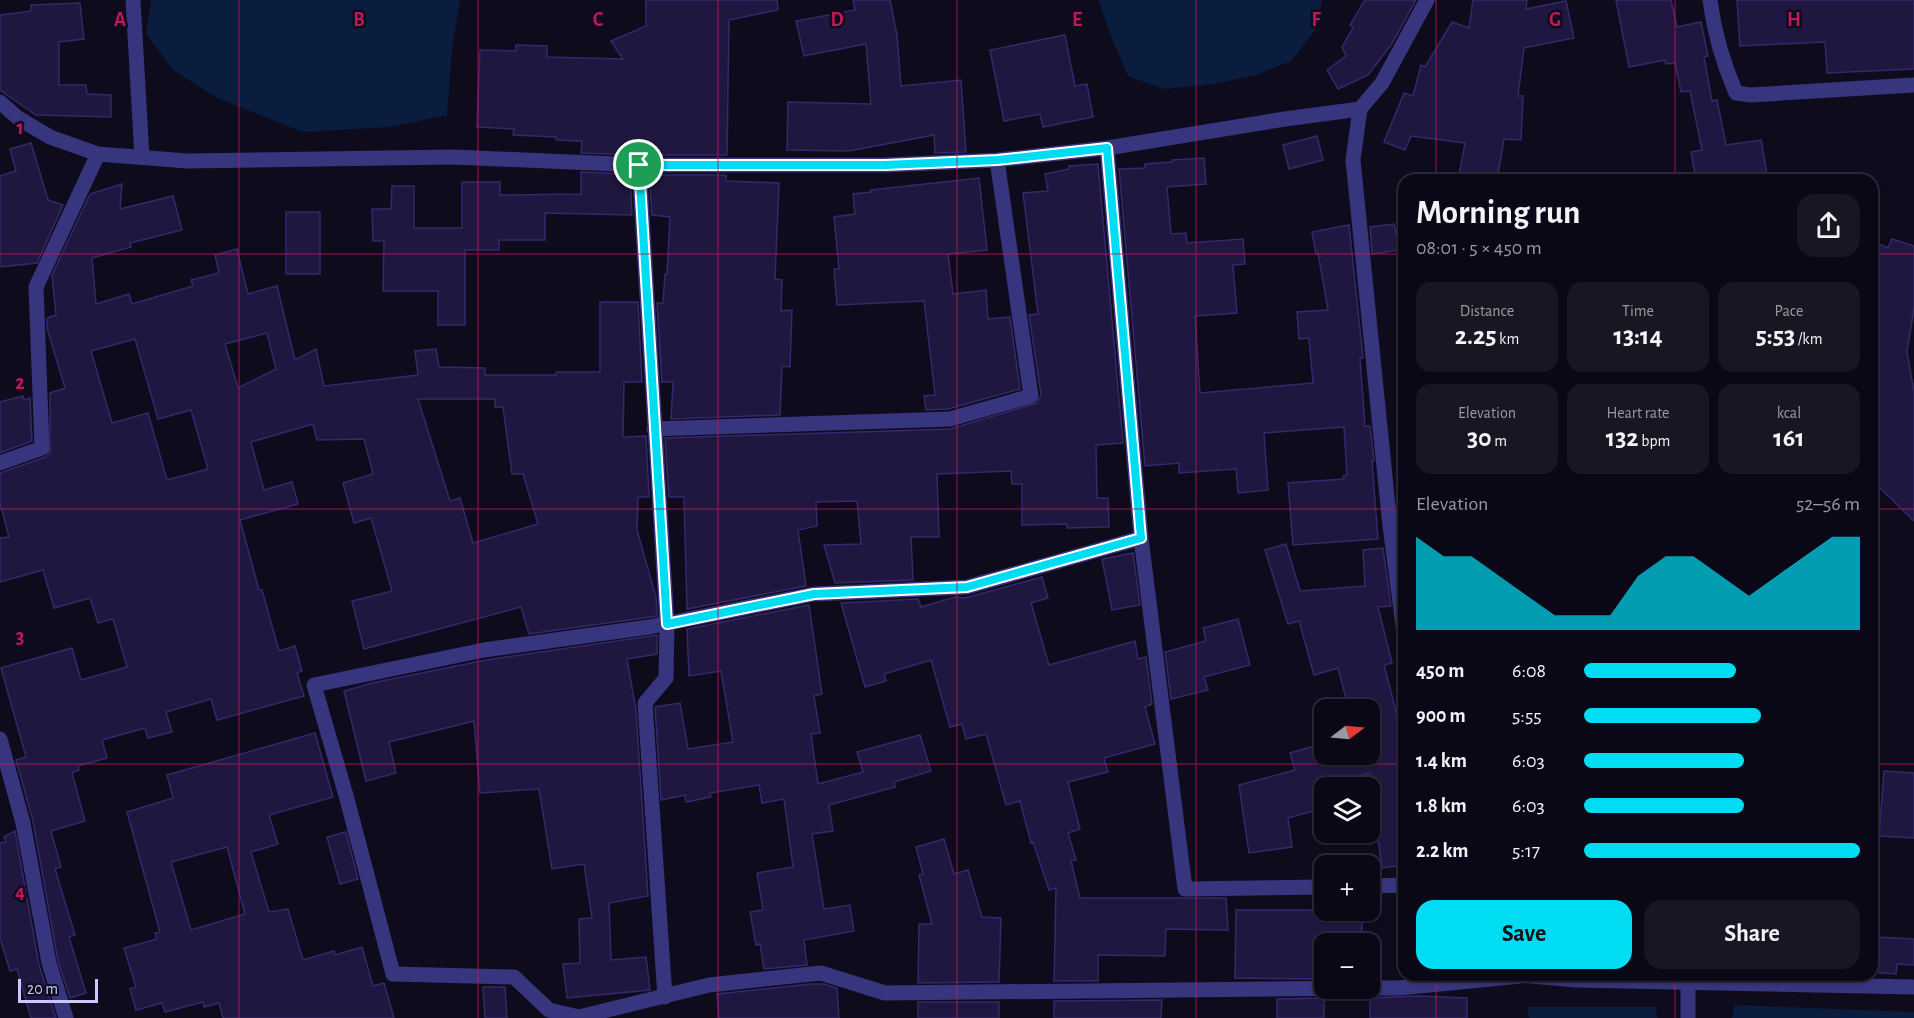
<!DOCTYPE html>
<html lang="en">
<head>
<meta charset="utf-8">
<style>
	:root { --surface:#0a0816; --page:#181623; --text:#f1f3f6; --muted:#999aa1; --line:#2a2935; --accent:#00dcf2 }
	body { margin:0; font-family:"Alegreya Sans",sans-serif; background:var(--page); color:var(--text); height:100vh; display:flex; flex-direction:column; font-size:22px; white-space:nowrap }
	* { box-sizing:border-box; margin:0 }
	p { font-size:20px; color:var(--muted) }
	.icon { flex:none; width:33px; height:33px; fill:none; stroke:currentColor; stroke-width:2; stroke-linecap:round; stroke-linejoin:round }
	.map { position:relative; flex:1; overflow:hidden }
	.sheet { position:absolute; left:1398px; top:174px; width:480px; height:807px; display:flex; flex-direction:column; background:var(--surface); border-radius:18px; box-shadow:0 2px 4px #0004,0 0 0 2px var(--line) }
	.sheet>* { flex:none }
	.needle { width:39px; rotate:74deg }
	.fabs { position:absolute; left:1314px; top:699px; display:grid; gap:12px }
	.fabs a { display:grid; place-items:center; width:66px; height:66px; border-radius:12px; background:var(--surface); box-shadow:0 2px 4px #0004,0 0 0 2px var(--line); font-size:30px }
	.scale { position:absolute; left:18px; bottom:15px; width:80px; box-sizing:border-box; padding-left:6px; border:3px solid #cdc7ff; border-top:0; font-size:16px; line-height:21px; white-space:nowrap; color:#cdc7ff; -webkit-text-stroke:4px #0e0b1d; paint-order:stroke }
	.pin { position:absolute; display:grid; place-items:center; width:51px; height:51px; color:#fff; margin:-26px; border:3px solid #fff; border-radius:50%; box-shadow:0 2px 6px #0007 }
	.round { display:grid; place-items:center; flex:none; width:63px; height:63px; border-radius:18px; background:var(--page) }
	.head { display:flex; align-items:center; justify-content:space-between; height:102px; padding:0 18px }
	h1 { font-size:33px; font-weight:700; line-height:45px }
	.stats { display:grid; grid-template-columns:repeat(3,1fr); gap:9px; height:102px; padding:6px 18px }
	.stats div { display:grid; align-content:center; border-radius:15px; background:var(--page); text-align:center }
	.stats b { font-size:26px; font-weight:700 }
	.stats small { font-size:16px; font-weight:400 }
	.stats p { font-size:16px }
	.chart { height:168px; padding:12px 18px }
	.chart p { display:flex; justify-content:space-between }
	.chart svg { width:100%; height:108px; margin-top:6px; fill:var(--accent); opacity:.7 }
	.primary-button { display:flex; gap:12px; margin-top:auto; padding:12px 18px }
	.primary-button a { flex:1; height:69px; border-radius:18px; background:var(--accent); color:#111; font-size:24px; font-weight:700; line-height:69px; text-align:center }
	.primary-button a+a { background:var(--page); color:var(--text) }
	ul { padding:0 18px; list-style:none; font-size:20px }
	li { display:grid; grid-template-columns:96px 72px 1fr; align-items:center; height:45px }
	li i { height:15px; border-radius:8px; background:var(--accent) }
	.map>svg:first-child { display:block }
	.water { fill:#0a1d3e }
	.building { fill:#1f173f; stroke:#35286b; stroke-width:1.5; fill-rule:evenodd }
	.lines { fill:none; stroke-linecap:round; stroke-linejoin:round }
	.street { stroke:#37357d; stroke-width:15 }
	.route-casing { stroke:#fff; stroke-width:12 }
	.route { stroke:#00dcf2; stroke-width:8 }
	.grid { fill:none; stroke:#c2185b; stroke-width:1.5; stroke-opacity:0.55 }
	.grid-label { font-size:20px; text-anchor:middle; font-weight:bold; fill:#c2185b; stroke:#0e0b1d; stroke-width:5; stroke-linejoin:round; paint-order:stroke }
</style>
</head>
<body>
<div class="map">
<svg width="1914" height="1018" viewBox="0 0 1914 1018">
	<rect width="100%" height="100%" fill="#0e0b1d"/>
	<path class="water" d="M 151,0 L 460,0 L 452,49 L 447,115 L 390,127 L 302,132 L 217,98 L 173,70 L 146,34 Z
		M 1099,0 L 1322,0 L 1315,31 L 1291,61 L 1259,74 L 1215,84 L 1164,89 L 1128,76 L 1108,29 Z
		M 1735,1005 L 1914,1012 L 1914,1018 L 1732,1018 Z
		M 1527,1007 L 1656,1007 L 1657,1018 L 1529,1018 Z"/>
	<path class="building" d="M 646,0 L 777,0 L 778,10 L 729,20 L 727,155 L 639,155 L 581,153 L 582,141 L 556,140 L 556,137 L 513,135 L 514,129 L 477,127 L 480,50 L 516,51 L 516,45 L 547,46 L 547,57 L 623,59 L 611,41 L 646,26 Z
		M 853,0 L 890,0 L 897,35 L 901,86 L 961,80 L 966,152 L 935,153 L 934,135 L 849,151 L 787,150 L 788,102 L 871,104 L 866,44 L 804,56 L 796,21 L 855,10 Z
		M 1365,0 L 1416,0 L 1391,45 L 1368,75 L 1338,89 L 1327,70 L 1346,56 L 1342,47 L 1353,28 L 1350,25 Z
		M 1473,0 L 1527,0 L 1526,9 L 1566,1 L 1574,38 L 1524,48 L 1518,96 L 1523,96 L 1521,140 L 1504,139 L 1497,180 L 1482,180 L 1459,176 L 1465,143 L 1411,136 L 1405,150 L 1384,142 L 1404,93 L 1413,96 L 1421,65 L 1425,67 L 1452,22 L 1469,28 Z
		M 1616,0 L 1671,0 L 1677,27 L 1701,22 L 1708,56 L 1704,57 L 1712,101 L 1717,100 L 1726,145 L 1761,140 L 1768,180 L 1696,180 L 1691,152 L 1702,150 L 1690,91 L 1681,92 L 1675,63 L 1666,64 L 1665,60 L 1629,67 Z
		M 1737,0 L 1914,0 L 1914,69 L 1827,73 L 1825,42 L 1740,46 Z
		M 80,3 L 84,39 L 59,42 L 59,85 L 86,85 L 87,94 L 111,95 L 111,117 L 36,115 L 0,90 L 0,15 L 31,11 L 31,5 Z
		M 1065,35 L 1075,86 L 1087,84 L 1093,117 L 1043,127 L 1040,114 L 1004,121 L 990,50 Z
		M 1317,136 L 1323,160 L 1289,169 L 1283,145 Z
		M 31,143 L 48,200 L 63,205 L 37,263 L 0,267 L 0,176 L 16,171 L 10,149 Z
		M 1204,158 L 1206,184 L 1167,187 L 1171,234 L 1186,233 L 1187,243 L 1243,239 L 1245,264 L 1233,265 L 1237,313 L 1195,316 L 1200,393 L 1313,383 L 1309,338 L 1299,339 L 1297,312 L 1328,310 L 1318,253 L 1316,254 L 1312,232 L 1349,225 L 1363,358 L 1360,358 L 1365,426 L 1370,426 L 1374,461 L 1372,461 L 1378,539 L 1293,545 L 1288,483 L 1344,479 L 1343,476 L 1347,475 L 1344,427 L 1264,433 L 1268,490 L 1238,493 L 1236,469 L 1179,473 L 1179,463 L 1145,466 L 1119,169 L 1145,168 L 1145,164 L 1172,162 L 1172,160 Z
		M 1098,164 L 1123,443 L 1096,445 L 1097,498 L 1108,498 L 1109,527 L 1067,528 L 1067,524 L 1022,525 L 1022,484 L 1012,484 L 1011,471 L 937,474 L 939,537 L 911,537 L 913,580 L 835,583 L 824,545 L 861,544 L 857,501 L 816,502 L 817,526 L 798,530 L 806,586 L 687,609 L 684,497 L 669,497 L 665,438 L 950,429 L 1037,403 L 1041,395 L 1029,315 L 1038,314 L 1023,193 L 1048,191 L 1045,174 L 1069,169 L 1069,166 Z
		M 581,172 L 630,174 L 632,215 L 545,213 L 545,240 L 499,240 L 499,250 L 465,250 L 465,325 L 438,325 L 438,291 L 383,291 L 384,241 L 373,241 L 372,209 L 391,209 L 392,186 L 414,186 L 414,228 L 462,228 L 462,182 L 500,182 L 500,195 L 581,194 Z
		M 649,175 L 726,175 L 726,181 L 779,183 L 775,279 L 782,280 L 781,311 L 792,310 L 790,367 L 782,366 L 780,415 L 671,419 L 673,382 L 662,382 L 657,303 L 663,303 L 665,274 L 667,274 L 670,217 L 652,215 Z
		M 979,178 L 987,250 L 948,254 L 953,294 L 986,290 L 988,319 L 1010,317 L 1020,389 L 948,409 L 926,410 L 924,396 L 935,395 L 924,301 L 837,305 L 834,269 L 839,269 L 834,217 L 855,214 L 853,194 L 871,192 L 871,190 Z
		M 122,184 L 120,209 L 173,196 L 182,230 L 130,243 L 131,247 L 92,258 L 96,304 L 129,294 L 132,304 L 193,286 L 191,280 L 219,273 L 215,255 L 237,249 L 248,294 L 277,286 L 295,360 L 316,349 L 324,386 L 418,375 L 415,351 L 436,349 L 439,367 L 485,368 L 485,375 L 556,375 L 556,372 L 600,372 L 600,302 L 638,302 L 642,382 L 624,382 L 623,437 L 646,436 L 649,497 L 638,497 L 637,530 L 656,597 L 657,616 L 529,634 L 521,607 L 364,649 L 352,601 L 392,591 L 371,518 L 354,523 L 343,483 L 373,474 L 364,439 L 317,440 L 313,424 L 251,442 L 264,490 L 292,482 L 298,504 L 240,520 L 259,590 L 262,590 L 279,651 L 295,646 L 302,671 L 297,673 L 304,696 L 217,720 L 211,699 L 166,712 L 172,732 L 148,738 L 145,728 L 102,740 L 107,758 L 78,766 L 79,770 L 72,773 L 85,821 L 51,831 L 61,867 L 55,869 L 75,935 L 69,937 L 86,993 L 70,998 L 58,961 L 33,821 L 16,760 L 26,757 L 1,668 L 72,648 L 81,680 L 127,667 L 113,619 L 98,623 L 90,598 L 54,608 L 43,570 L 0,582 L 0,538 L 9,537 L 0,503 L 0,473 L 45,457 L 50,453 L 50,393 L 65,388 L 47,328 L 47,318 L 56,315 L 52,275 L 90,194 ZM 267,333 L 276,369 L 238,388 L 225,344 ZM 135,339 L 158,419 L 191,410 L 208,469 L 167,480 L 148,413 L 112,423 L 91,351 ZM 418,399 L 495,399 L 495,407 L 503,407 L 512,474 L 523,474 L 538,524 L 473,543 L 460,498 L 450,501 Z
		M 286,212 L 320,212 L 320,274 L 286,274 Z
		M 1394,224 L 1399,250 L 1372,254 L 1370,227 Z
		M 1892,239 L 1914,246 L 1914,308 L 1907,352 L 1914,392 L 1914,521 L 1872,480 L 1872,241 L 1888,248 Z
		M 23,396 L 24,400 L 30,398 L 32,441 L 0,453 L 0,402 Z
		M 1286,544 L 1300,591 L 1365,586 L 1363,550 L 1383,548 L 1391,606 L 1378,607 L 1392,663 L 1384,665 L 1399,723 L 1404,722 L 1404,865 L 1382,868 L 1377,832 L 1370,804 L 1370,773 L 1324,785 L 1324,808 L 1288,818 L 1292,847 L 1249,853 L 1239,785 L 1295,770 L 1290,753 L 1324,743 L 1324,754 L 1370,754 L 1370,710 L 1349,710 L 1338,668 L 1314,675 L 1299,621 L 1288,624 L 1265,550 Z
		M 1133,553 L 1140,605 L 1112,610 L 1102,559 Z
		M 1042,577 L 1048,598 L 1031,603 L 1049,665 L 1135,641 L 1138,659 L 1146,657 L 1152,704 L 1145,707 L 1155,744 L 1104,758 L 1108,772 L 1068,782 L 1080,829 L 1068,833 L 1076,860 L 1071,861 L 1080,898 L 1226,898 L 1228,930 L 1166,929 L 1165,956 L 1098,955 L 1098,981 L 1054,981 L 1056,888 L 1049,890 L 1033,842 L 1031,843 L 1020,801 L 1006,805 L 986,734 L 966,739 L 962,724 L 950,727 L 931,660 L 884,674 L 886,681 L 865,687 L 841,603 L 918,599 L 921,607 L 955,597 L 965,598 Z
		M 809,605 L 822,694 L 814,696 L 820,733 L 811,734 L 818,784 L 863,772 L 857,752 L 920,735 L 931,771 L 894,782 L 895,787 L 829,805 L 833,831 L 812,834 L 824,909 L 850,905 L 854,931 L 804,940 L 807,965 L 764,969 L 760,944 L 756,945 L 750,912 L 763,910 L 757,873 L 793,867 L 784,799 L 762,803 L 759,785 L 710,793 L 711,797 L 686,802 L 685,795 L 661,800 L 655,707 L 680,703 L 688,749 L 733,742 L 721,671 L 689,676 L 687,629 Z
		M 1238,619 L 1250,665 L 1204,677 L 1208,690 L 1171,699 L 1165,652 L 1206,641 L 1203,628 Z
		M 657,635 L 657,654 L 627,659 L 636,710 L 648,896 L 609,903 L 611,960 L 646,957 L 650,990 L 567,998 L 563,964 L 580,963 L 579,919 L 592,918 L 584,864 L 552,869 L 539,789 L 480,793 L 474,721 L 389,742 L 396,773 L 366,781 L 344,691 L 372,683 L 486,660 Z
		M 315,733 L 333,797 L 269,815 L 278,844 L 251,852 L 269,912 L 288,909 L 303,960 L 334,951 L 335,955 L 362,947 L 373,986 L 384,983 L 394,1018 L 223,1018 L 219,1003 L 204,1007 L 203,1002 L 165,1012 L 162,1003 L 136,1010 L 130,989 L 136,987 L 124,948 L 157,939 L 155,933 L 160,932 L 127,812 L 173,798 L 167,775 ZM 227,847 L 245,914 L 191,930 L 171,862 Z
		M 1884,771 L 1914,773 L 1914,838 L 1879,836 Z
		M 15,831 L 39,965 L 56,1018 L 31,1018 L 17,969 L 10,971 L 0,938 L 0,843 L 6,842 L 4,837 Z
		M 346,832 L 358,879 L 340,884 L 327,837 Z
		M 944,839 L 954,874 L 968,870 L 982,917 L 1001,918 L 999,982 L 918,983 L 919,924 L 932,924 L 919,875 L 923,874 L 916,847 Z
		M 1236,910 L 1362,910 L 1362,944 L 1324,944 L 1324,979 L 1235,978 Z
		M 1876,937 L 1914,939 L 1914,965 L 1897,964 L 1896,974 L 1873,972 Z
		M 810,984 L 824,984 L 837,988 L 839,1018 L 719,1018 L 717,994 Z
		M 483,987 L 505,987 L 507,1018 L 485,1018 Z
		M 1417,996 L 1467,998 L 1467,1018 L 1370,1018 L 1370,998 Z
		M 1324,998 L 1324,1018 L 1277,1018 L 1277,999 Z
		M 1162,1000 L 1161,1018 L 1054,1018 L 1054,1001 Z
		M 918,1002 L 999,1002 L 999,1018 L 918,1018 Z"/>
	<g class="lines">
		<path class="street" d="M 133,0 L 142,157
			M 1710,0 C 1714,32 1723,63 1736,93 L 1751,95 L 1914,85
			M 0,102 L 18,118 L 50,137 L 98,154 L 187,161 L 453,157 L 639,165 L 885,165 L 997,160 L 1107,148 L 1285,119 L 1360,109
			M 1107,148 L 1141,538
			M 639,165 L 667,624 L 666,678 L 645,703 L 665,997
			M 654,429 L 950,419 L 1031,396 L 997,160
			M 0,463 L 42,448 L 36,287 L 98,154
			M 1404,633 L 1390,526 L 1353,160 L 1360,109 L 1382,83 L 1427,0
			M 0,739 L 23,823 L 49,963 L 66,1018
			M 1370,886 L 1404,885
			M 1324,887 L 1185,889 L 1141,538 L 967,587 L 814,594 L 649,627 L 484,650 L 314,685 L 347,799 L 393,974 L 514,977 L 549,1010 L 579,1017 L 709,985 L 821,973 L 885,993 L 1363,988
			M 1518,975 L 1577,980 L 1914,987
			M 1688,982 L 1688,1018
			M 1370,988 L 1399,988 L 1521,976"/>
	</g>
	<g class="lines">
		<g class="route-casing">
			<path id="route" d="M 1107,148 L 1141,538 L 967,587 L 814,594 L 667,624 L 639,165 L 885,165 L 997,160 Z"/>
		</g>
		<use href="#route" class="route"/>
	</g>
	<path class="grid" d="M 239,0 L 239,1018M 478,0 L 478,1018M 718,0 L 718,1018M 957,0 L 957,1018M 1196,0 L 1196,1018M 1436,0 L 1436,180M 1675,0 L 1675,180M 0,254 L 1404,254M 1872,254 L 1914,254M 0,509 L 1404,509M 1872,509 L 1914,509M 0,764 L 1404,764M 1872,764 L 1914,764M 1436,975 L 1436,1018M 1675,975 L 1675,1018"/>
	<g class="grid-label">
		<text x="120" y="26">A</text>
		<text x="359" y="26">B</text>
		<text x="598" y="26">C</text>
		<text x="837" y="26">D</text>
		<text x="1077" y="26">E</text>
		<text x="1316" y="26">F</text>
		<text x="1555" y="26">G</text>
		<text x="1794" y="26">H</text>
		<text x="20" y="134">1</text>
		<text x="20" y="389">2</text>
		<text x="20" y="643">3</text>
		<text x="20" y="898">4</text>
	</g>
</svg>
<div class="fabs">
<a><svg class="needle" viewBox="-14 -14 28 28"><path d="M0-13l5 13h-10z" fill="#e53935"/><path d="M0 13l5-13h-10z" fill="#999aa1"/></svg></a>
<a><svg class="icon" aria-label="layers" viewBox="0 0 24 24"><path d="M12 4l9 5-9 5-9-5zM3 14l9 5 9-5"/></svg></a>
<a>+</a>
<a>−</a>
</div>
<div class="scale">20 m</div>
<div class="pin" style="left:639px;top:165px;background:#1e9e55"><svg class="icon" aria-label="arrive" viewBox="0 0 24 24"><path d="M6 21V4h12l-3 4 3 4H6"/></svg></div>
<section class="sheet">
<div class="head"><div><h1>Morning run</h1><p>08:01 · 5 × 450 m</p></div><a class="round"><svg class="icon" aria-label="share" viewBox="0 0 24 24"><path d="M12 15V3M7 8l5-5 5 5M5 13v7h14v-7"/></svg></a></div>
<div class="stats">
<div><p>Distance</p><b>2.25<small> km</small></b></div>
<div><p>Time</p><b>13:14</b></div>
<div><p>Pace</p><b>5:53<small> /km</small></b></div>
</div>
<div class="stats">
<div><p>Elevation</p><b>30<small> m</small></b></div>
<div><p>Heart rate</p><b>132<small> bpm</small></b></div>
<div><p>kcal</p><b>161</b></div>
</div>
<div class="chart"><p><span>Elevation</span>52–56 m</p>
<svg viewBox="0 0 160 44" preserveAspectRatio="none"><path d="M0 44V6L10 14L20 14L30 22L40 30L50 38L60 38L70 38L80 22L90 14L100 14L110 22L120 30L130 22L140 14L150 6L160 6V44z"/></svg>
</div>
<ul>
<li><b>450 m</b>6:08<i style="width:55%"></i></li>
<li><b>900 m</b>5:55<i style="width:64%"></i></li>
<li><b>1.4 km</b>6:03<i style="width:58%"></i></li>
<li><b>1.8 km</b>6:03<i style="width:58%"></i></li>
<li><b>2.2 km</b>5:17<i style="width:100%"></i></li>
</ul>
<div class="primary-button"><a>Save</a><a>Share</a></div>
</section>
</div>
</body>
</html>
